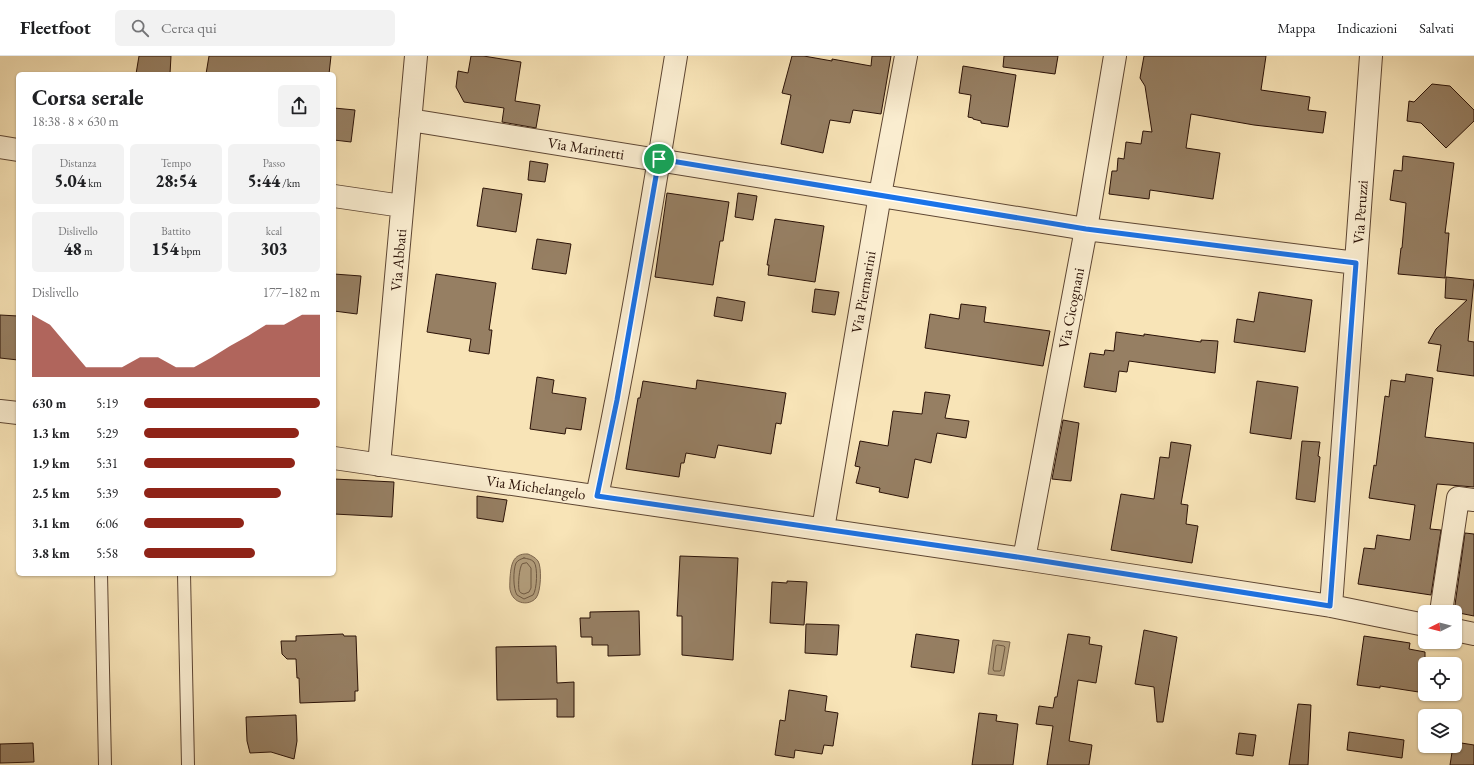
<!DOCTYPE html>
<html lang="it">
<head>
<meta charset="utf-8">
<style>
	:root { --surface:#fff; --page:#f2f2f2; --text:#202124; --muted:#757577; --line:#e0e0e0; --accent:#8f2418 }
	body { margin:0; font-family:"EB Garamond",serif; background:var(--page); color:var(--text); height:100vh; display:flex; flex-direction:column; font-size:15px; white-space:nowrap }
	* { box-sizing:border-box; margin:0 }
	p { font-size:13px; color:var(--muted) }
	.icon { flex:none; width:22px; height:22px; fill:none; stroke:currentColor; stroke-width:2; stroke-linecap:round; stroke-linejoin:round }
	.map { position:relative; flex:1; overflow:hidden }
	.details { position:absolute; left:16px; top:16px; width:320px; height:504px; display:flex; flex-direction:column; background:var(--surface); border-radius:6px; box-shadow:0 1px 3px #0004 }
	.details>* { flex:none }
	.needle { width:26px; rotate:264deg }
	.controls { position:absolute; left:1418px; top:549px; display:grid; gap:8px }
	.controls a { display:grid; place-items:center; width:44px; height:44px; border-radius:6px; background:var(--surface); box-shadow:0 1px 3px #0004; font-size:20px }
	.pin { position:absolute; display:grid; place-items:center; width:34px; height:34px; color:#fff; margin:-17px; border:2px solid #fff; border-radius:50%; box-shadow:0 1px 4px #0007 }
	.round { display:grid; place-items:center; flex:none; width:42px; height:42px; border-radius:6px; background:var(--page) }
	.headline { display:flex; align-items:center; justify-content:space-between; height:68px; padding:0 16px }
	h1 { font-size:22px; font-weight:800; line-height:30px }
	.figures { display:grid; grid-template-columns:repeat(3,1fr); gap:6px; height:68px; padding:4px 16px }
	.figures div { display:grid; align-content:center; border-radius:6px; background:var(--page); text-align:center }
	.figures b { font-size:17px; font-weight:800 }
	.figures small { font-size:11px; font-weight:400 }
	.figures p { font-size:11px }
	.chart { height:112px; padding:8px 16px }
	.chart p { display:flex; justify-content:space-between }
	.chart svg { width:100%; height:72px; margin-top:4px; fill:var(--accent); opacity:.7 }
	ul { padding:0 16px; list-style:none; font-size:13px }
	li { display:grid; grid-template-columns:64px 48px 1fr; align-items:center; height:30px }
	li i { height:10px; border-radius:5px; background:var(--accent) }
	header { display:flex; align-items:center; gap:24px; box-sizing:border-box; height:56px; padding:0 20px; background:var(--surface); border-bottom:1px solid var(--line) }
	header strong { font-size:19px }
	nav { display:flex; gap:22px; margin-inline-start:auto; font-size:14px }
	.search { width:280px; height:36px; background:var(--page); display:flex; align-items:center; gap:10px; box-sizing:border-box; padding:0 14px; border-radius:6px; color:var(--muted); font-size:15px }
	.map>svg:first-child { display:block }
	.water { fill:#b29d7b; stroke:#7c654d }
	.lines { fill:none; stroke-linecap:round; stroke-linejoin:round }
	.shore { stroke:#6e5841; stroke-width:1 }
	.building { fill:#967f63; stroke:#2b1207 }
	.service-casing { stroke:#5e4633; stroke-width:14 }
	.minor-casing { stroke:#5e4633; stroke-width:24 }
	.service { stroke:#faedd0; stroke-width:12 }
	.minor { stroke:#faedd0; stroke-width:22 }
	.route-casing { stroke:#fff; stroke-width:8 }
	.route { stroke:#1a73e8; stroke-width:5 }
	.labels { text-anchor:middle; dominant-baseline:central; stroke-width:3; stroke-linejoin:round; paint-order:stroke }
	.street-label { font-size:15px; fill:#2b1207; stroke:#faedd0 }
</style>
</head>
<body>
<header>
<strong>Fleetfoot</strong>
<div class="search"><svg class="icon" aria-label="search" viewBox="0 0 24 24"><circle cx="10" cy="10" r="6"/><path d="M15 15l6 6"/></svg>Cerca qui</div>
<nav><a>Mappa</a><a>Indicazioni</a><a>Salvati</a></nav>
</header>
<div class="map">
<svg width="1474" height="709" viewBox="0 0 1474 709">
	<rect width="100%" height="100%" fill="#f8e4b7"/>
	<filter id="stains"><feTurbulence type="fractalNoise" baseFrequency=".005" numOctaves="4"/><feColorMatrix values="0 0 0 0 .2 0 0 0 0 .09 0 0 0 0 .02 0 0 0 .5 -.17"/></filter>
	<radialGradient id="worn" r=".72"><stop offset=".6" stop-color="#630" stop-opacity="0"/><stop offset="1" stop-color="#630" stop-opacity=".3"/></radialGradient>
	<path class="water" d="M 528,498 C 532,500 535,501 538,505 C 542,511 541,536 536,542 C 529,550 515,548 511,537 C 509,533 510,527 510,522 C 511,510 512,497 528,498 Z
		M 993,584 L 1010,586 L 1004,620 L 988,618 Z"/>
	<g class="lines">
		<path class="shore" d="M 524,502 C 528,503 531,503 534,506 C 538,511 537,534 533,539 L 524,543 L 517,539 C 513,533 513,514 516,507 C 518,504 521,503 524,502 Z
			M 527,507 L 531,512 L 531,532 L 529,536 L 524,538 C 521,537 520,537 519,534 C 518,529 519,512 522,508 Z
			M 998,589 L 1004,590 L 1005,591 L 1001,614 L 1000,615 L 994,615 L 993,613 L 996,590 Z"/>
	</g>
	<path class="building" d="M 139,0 L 171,0 L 170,18 L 136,18 Z
		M 209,0 L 331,0 L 329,18 L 206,18 Z
		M 471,0 L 483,0 L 521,6 L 515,45 L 540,49 L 536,72 L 502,66 L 504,52 L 464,46 L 456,31 L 458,15 L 468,17 Z
		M 792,0 L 804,0 L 832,5 L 832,3 L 871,10 L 872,0 L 891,0 L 881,58 L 853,54 L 850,67 L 830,64 L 823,97 L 781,88 L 791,39 L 782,37 Z
		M 1004,0 L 1058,0 L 1055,18 L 1003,11 Z
		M 1144,0 L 1266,0 L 1261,34 L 1310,41 L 1308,54 L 1326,56 L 1323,77 L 1254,69 L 1191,58 L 1186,92 L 1220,97 L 1213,143 L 1150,134 L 1149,143 L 1109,138 L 1112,115 L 1117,115 L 1118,102 L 1124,103 L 1126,86 L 1141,88 L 1143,75 L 1152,76 L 1145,30 L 1140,22 Z
		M 963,10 L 1016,19 L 1008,71 L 981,67 L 981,65 L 973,63 L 973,62 L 968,61 L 971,39 L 959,37 Z
		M 1432,28 L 1450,30 L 1474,54 L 1474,65 L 1446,92 L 1421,67 L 1407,65 L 1409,45 L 1414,46 Z
		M 334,52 L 355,54 L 351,86 L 334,84 Z
		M 1403,100 L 1454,107 L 1445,177 L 1449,177 L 1445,222 L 1398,218 L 1401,192 L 1402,192 L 1406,147 L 1390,144 L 1394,114 L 1402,115 Z
		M 530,105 L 548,108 L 545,126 L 528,124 Z
		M 483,132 L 522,138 L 516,176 L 477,170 Z
		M 667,137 L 729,146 L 723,185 L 720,185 L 713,229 L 655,221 Z
		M 738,137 L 757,140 L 753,164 L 735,161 Z
		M 775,163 L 824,170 L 815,226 L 768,219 L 769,209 L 767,209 Z
		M 537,183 L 571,188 L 566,218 L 532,213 Z
		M 334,218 L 361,220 L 357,258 L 334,255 Z
		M 436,218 L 496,227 L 489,274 L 492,274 L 489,298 L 469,295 L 471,283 L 427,276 Z
		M 1446,221 L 1474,224 L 1468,285 L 1474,286 L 1474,320 L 1437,315 L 1441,289 L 1428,287 L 1436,273 L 1467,244 L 1445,242 Z
		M 815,233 L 839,236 L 835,259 L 812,256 Z
		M 1259,236 L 1312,244 L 1305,296 L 1234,286 L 1237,263 L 1254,266 Z
		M 717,241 L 745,246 L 742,265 L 714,260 Z
		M 961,248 L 986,251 L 984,266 L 1050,275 L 1043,310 L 925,292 L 930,258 L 959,263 Z
		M 0,259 L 18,260 L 18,304 L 0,302 Z
		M 1116,276 L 1144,280 L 1144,278 L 1201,286 L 1201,284 L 1218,285 L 1215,317 L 1129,305 L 1127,316 L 1119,315 L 1116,336 L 1084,331 L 1090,297 L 1104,299 L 1105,294 L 1114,295 Z
		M 1406,318 L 1433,322 L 1425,381 L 1474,387 L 1474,431 L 1437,428 L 1430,473 L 1441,474 L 1431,539 L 1358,528 L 1364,492 L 1375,493 L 1377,479 L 1410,484 L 1415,449 L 1369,442 L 1374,409 L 1376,410 L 1385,340 L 1389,341 L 1391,324 L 1405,326 Z
		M 537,321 L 554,324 L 552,337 L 586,342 L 581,374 L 566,372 L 565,378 L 530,373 Z
		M 697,324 L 786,337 L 781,368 L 776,367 L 771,398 L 718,389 L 715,402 L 686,397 L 684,407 L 681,407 L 679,421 L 626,413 L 638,342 L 640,342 L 643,325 L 696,333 Z
		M 1257,325 L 1298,331 L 1291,383 L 1250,377 Z
		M 925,336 L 950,339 L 945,362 L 969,365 L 966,382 L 937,377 L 931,407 L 915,403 L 908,442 L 879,436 L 880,432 L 856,427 L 860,411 L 855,410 L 860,385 L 888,390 L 893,355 L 922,358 Z
		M 1063,364 L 1079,367 L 1071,425 L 1052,423 Z
		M 1302,385 L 1320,386 L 1318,400 L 1320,401 L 1315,446 L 1296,443 Z
		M 1171,386 L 1191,389 L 1181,448 L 1188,449 L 1186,468 L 1198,470 L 1192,507 L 1111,494 L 1121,438 L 1154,443 L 1160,401 L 1169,402 Z
		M 334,423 L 394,426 L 392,461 L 334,458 Z
		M 477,440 L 507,444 L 503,466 L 477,462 Z
		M 1465,477 L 1474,478 L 1474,560 L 1454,556 Z
		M 680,500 L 738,502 L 733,604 L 682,599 L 682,560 L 677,560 Z
		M 787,525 L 807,526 L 804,569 L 770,567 L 772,526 L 787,527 Z
		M 639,555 L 640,599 L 608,600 L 608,589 L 592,589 L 592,581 L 581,581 L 580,562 L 590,562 L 590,556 Z
		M 806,568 L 839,569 L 837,599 L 805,597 Z
		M 1144,574 L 1177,581 L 1163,666 L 1157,666 L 1154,631 L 1135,628 Z
		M 343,578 L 344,580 L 356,580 L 358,635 L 355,635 L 355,645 L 300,647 L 299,622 L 297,622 L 296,603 L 287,603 L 282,598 L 281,585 L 296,585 L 296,580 Z
		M 916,578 L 959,584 L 954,617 L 911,611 Z
		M 1068,578 L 1090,581 L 1089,588 L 1102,590 L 1096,627 L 1078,624 L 1069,685 L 1092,689 L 1089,709 L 1047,709 L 1053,670 L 1036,668 L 1039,650 L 1053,652 L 1055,641 L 1057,641 Z
		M 1364,580 L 1410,587 L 1409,593 L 1425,596 L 1425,637 L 1380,630 L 1380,632 L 1357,629 Z
		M 556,590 L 557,627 L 574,626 L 574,661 L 557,661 L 557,643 L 497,644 L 496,591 Z
		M 789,634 L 827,640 L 825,655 L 838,657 L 833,690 L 824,689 L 822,698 L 795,694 L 794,702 L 775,699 L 780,664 L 785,665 Z
		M 1298,648 L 1311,649 L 1308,709 L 1289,709 Z
		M 979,657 L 997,659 L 996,665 L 1018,668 L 1013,709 L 972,709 Z
		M 296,659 L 297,685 L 294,703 L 271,696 L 250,697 L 247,685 L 246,661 Z
		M 1349,676 L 1404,684 L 1402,702 L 1347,694 Z
		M 1239,677 L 1256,679 L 1253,700 L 1236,698 Z
		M 1455,686 L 1474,689 L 1474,709 L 1450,709 L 1453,690 L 1455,690 Z
		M 33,687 L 34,706 L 0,707 L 0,688 Z"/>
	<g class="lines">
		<g class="service-casing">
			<path id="service" d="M 101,518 L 105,709
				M 184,518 L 188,709"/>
		</g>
		<g class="minor-casing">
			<path id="minor" d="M 410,64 L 1086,173 L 1356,207
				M 0,91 L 18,94
				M 334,140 L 402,150
				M 0,355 L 18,357
				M 334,402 L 1024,503 L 1331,550 L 1425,569
				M 379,409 L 416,0
				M 597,440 C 628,294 652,147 676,0
				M 823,473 L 880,139 L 906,0
				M 1024,503 L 1086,173 L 1115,0
				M 1331,550 L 1371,0
				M 1441,556 L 1458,442 L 1474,444
				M 1455,574 L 1474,578"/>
		</g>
		<use href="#service" class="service"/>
		<use href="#minor" class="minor"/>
	</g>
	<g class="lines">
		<g class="route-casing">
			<path id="route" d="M 659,103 L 1086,173 L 1356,207 L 1330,550 L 1024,502 L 597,440 L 617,344 Z"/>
		</g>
		<use href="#route" class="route"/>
	</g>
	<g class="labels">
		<g class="street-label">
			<text transform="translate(586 92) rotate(9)">Via Marinetti</text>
			<text transform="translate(1360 156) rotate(-86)">Via Peruzzi</text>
			<text transform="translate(398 204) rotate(-85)">Via Abbati</text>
			<text transform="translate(863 236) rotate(-80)">Via Piermarini</text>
			<text transform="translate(1071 252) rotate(-79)">Via Cicognani</text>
			<text transform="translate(536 431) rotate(8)">Via Michelangelo</text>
		</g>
	</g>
	<rect width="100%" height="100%" filter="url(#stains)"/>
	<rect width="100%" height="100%" fill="url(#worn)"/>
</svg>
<div class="controls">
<a><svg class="needle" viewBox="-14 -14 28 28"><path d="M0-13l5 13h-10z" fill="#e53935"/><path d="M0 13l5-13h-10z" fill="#757577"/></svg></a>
<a><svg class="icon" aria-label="locate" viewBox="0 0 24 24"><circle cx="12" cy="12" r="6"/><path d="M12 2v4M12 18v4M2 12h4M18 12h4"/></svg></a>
<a><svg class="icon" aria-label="layers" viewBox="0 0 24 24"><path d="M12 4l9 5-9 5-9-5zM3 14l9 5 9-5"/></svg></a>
</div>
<div class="pin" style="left:659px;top:103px;background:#1e9e55"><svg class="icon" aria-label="arrive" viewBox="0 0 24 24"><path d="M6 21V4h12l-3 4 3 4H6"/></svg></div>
<section class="details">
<div class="headline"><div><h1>Corsa serale</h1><p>18:38 · 8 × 630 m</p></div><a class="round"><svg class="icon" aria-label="share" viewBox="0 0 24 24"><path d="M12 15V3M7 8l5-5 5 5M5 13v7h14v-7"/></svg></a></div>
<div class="figures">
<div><p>Distanza</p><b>5.04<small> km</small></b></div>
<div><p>Tempo</p><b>28:54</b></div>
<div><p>Passo</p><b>5:44<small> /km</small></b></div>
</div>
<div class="figures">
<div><p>Dislivello</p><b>48<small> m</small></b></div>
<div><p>Battito</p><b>154<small> bpm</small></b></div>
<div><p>kcal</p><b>303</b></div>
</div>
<div class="chart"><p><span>Dislivello</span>177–182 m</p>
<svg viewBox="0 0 160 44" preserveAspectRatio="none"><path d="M0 44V6L10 12L20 25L30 38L40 38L50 38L60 32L70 32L80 38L90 38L100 32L110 25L120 19L130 12L140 12L150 6L160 6V44z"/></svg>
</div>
<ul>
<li><b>630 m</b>5:19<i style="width:100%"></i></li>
<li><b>1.3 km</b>5:29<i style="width:88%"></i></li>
<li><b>1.9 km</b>5:31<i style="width:86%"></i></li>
<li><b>2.5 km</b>5:39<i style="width:78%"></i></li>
<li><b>3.1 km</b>6:06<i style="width:57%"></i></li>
<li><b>3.8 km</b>5:58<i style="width:63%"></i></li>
</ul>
</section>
</div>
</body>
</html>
